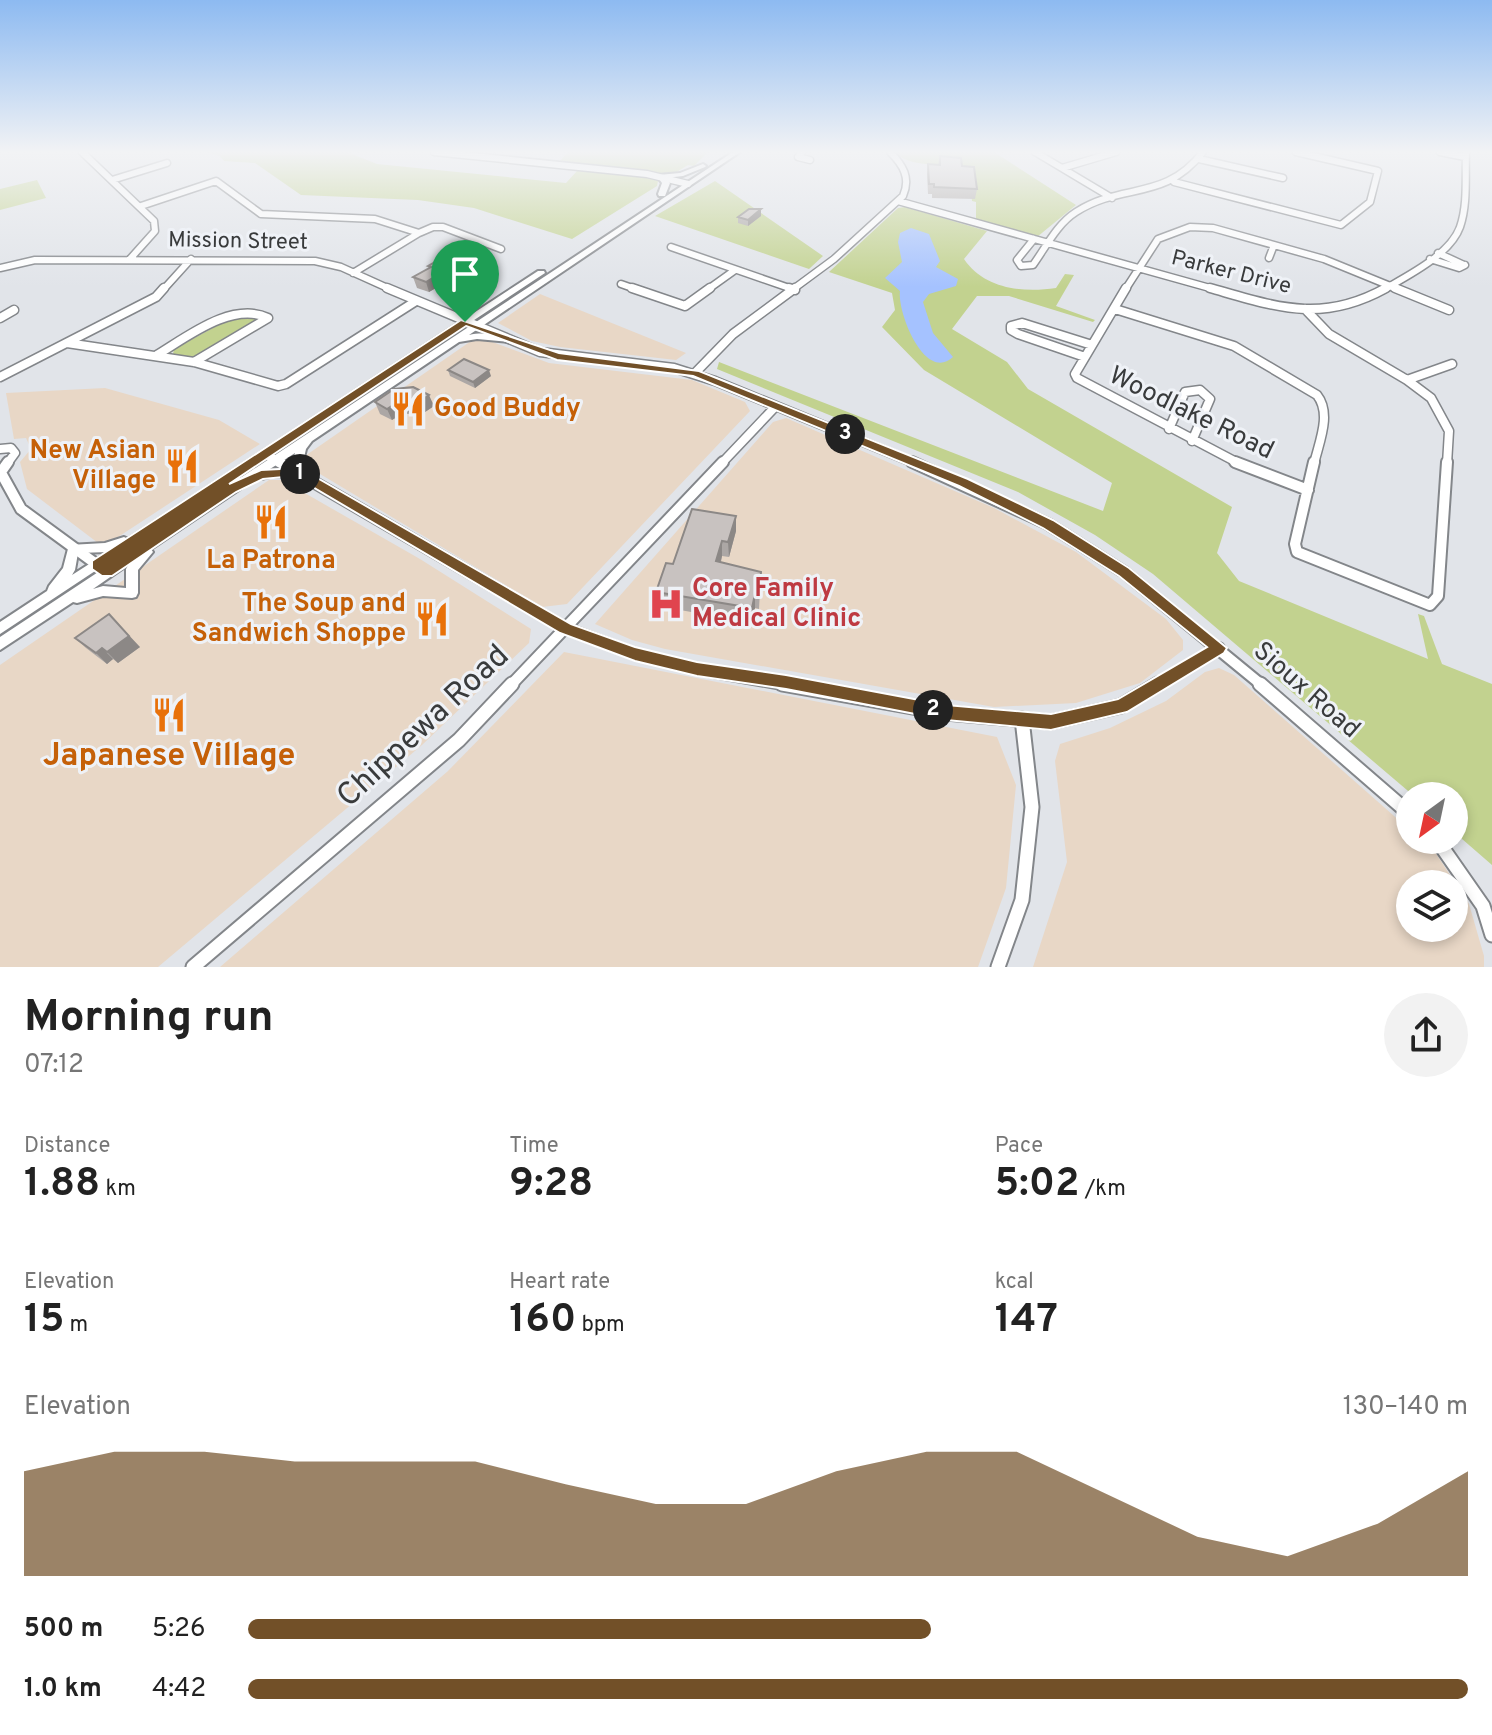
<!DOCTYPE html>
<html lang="en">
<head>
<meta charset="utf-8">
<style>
	:root { --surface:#fff; --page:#f2f2f2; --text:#222; --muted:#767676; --accent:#725028 }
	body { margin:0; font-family:Overpass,sans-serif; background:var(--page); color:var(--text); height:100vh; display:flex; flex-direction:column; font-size:30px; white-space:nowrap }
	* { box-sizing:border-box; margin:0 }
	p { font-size:26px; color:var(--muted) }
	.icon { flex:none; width:44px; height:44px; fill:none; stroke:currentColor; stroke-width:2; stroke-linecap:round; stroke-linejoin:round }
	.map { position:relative; height:967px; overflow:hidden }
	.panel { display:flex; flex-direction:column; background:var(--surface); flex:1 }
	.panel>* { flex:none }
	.needle { width:52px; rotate:213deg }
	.controls { position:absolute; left:1396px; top:782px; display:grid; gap:16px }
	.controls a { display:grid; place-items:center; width:72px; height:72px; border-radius:50%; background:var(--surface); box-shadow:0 4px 12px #0003; font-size:40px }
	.pin { position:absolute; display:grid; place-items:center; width:68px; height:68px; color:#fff; margin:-82px -34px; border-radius:50% 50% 50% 0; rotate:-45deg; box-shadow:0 0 8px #0007 }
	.pin .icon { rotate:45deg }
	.km { position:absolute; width:40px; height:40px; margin:-20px; border-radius:50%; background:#222; color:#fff; font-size:22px; line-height:40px; text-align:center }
	.round { display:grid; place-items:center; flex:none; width:84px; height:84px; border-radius:42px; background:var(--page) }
	.head { display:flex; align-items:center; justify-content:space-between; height:136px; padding:0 24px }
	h1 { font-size:44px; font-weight:700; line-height:60px }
	.metrics { display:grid; grid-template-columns:repeat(3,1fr); gap:12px; height:136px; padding:8px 24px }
	.metrics div { display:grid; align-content:center }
	.metrics b { font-size:40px; font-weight:700 }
	.metrics small { font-size:22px; font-weight:400 }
	.metrics p { font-size:22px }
	.chart { height:224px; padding:16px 24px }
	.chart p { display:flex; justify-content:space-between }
	.chart svg { width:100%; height:144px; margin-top:8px; fill:var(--accent); opacity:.7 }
	ul { padding:0 24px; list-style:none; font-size:26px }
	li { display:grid; grid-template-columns:128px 96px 1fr; align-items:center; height:60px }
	li i { height:20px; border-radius:10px; background:var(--accent) }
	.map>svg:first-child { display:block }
	.commercial { fill:#e8d7c6; fill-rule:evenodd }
	.green { fill:#c2d28f }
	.water { fill:#a5c2ff }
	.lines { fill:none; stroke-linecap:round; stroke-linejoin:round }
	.minor-far3-casing { stroke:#83868a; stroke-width:9 }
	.minor-far2-casing { stroke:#83868a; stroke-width:11 }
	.minor-far1-casing { stroke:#83868a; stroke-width:14 }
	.minor-casing { stroke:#83868a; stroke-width:17 }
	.major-casing { stroke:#83868a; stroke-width:4 }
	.minor-far3 { stroke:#fff; stroke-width:6 }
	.minor-far2 { stroke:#fff; stroke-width:8 }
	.minor-far1 { stroke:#fff; stroke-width:10 }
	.minor { stroke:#fff; stroke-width:13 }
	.major { fill:#fff; fill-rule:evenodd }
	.wall { fill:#aca7a5 }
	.shaded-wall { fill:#8c8886 }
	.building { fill:#c8c2c0; stroke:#8c8886; stroke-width:2 }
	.route { fill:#725028; stroke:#fff; stroke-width:2; fill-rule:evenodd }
	.labels { text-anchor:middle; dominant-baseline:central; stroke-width:6; stroke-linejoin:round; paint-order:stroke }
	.far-street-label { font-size:22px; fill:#393b3c; stroke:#eff2f7 }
	.food-label { font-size:26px; font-weight:bold; fill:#c56008; stroke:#eff2f7; text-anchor:end }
	.street-label { font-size:26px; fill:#393b3c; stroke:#eff2f7 }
	.health-label { font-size:26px; font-weight:bold; fill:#be3a42; stroke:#eff2f7; text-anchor:start }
	.near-street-label { font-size:32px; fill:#393b3c; stroke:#eff2f7 }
	.near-food-label { font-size:32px; font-weight:bold; fill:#c56008; stroke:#eff2f7 }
</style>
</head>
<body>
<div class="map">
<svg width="1492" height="967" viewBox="0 0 1492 967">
	<rect width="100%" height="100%" fill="#e1e4e9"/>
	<path class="commercial" d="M 540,294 L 686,353 L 676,360 L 560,347 L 532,341 L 498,323 Z
		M 487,340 L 549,363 L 692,380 L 745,402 L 750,411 L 567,604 L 542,607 L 305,465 L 305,456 L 471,341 Z
		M 105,388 L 219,420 L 260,444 L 115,539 L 98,543 L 27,489 L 20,462 L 31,449 L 26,438 L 14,439 L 6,393 Z
		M 786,418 L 994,508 L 1076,552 L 1166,619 L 1183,640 L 1183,650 L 1140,683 L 1076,703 L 994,707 L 665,649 L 632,640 L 595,624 L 773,422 Z
		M 269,480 L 282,480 L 420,559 L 531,629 L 529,643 L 422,745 L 158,967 L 0,967 L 0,665 Z
		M 564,652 L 997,737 L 1016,785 L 1006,888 L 978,967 L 220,967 L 448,771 Z
		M 1219,668 L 1234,675 L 1410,830 L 1410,840 L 1422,840 L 1435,852 L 1469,904 L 1484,956 L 1484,967 L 1033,967 L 1067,862 L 1055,761 L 1060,744 L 1110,728 L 1166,701 L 1205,672 ZM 1410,884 L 1454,884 L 1454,928 L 1410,928 Z"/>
	<path class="green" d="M 207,152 L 347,152 L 377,164 L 566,183 L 577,171 L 634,174 L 658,181 L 657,186 L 572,239 L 474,208 L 418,200 L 301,195 L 255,163 L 224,161 L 220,156 Z
		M 568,152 L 708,152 L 694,166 L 688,165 L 670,176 L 559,162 Z
		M 894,152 L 994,152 L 1076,205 L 1037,237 L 976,219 L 976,202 L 972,201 L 969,176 C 944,156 918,173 894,152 Z
		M 37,180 L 46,198 L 0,210 L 0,189 Z
		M 715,181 L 823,256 L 809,269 L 655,216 Z
		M 905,207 L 987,231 L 964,259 C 984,289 1023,293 1056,288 L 1065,274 L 1074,275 L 1056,306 L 1095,320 L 1093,322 L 1009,296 L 977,296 L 952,329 L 1007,362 L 1028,389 L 1232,507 L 1217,553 L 1239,581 L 1428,659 L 1418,614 L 1424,616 L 1442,664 L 1492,684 L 1492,865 L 1454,832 L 1454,796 L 1414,796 L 1153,574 L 1095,535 L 1018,492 L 717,369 L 719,362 L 1103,511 L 1112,483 L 924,370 L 882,327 L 895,310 L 892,293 L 829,272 L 898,208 Z
		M 237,315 L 260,319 L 199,355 L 190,357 L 173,354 L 174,349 Z"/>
	<path class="water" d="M 911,228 L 929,234 L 940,261 L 936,267 L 958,279 L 956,286 L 929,294 L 923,302 L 933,333 L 953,357 C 925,383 897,312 900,291 L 885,278 L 902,262 L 898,242 L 900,233 Z"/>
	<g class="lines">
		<g class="minor-far3-casing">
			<path id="minor-far3" d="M 82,152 L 154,221 L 155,231 L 130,259
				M 434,152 L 647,174 L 688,184
				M 802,152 L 798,157 L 810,160
				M 1035,152 L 1112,198
				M 1440,152 L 1465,157
				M 1199,159 L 1283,178
				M 1062,168 L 1116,152
				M 112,180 L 167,163
				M 1174,182 L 1341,225 L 1370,202 L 1378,171 L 1296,152
				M 898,201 L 1217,290
				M 141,206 L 216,181 L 261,214 L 375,219 L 419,233 L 353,273
				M 419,233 L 433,227 L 443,227 L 501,249
				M 1034,239 L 1017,260 L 1021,266 L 1033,265 C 1046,247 1057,224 1076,212 C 1123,182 1164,202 1203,152
				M 671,247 L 795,290
				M 1438,253 L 1464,265
				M 1269,258 L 1274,245
				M 1430,259 L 1459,268 L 1465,265
				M 0,268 L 35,260 L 315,261 L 341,267 L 392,290
				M 621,284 L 638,290
				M 163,290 L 191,259
				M 707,290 L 735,270
				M 792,290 L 834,259 L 903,196 C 911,178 903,165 890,152
				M 1125,290 L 1158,239 L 1190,227 L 1213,228 L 1324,259 L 1400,290
				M 1383,290 C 1407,276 1450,255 1460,227 C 1468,204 1465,177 1466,152"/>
		</g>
		<g class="minor-far2-casing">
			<path id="minor-far2" d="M 387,288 L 540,352 L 674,368 L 715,381 L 917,464
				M 632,288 L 685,306 L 710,288
				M 789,288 L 795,290
				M 1126,288 L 1075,374 L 1077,378 L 1240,464
				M 1210,288 C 1277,307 1321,324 1386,288
				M 1395,288 L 1449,310
				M 1115,309 L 1234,346 L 1317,395 C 1332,414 1319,442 1314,464
				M 1305,309 L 1329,334 L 1407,380 L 1431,398 L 1449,431 L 1447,464
				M 0,318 L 14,310
				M 67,343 L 194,362 L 278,386 L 286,384 L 416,301
				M 157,355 C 187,337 232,301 268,318 L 194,362
				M 1085,357 L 1018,334 L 1011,330 L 1011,326 L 1022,323 L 1092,345
				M 695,373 L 733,334 L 795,288
				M 0,377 L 156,297 L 164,288
				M 1407,380 L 1452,364
				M 1169,429 L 1185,392 L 1200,390 L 1210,399 L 1192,441
				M 0,449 L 11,448 L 15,453 L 7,464
				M 265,454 L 283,464
				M 721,464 L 776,406"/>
		</g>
		<g class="minor-far1-casing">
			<path id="minor-far1" d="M 279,462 L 565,628 L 635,654 L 697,669 L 793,686
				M 912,462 L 1048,524 L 1124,572 L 1263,686
				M 1235,462 L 1308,490
				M 1314,462 L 1295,544 L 1297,552 L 1430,605 L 1438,596 L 1447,462
				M 0,471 L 21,509 L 107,572
				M 1,472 L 8,462
				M 510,686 L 723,462
				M 1155,686 L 1219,648"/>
		</g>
		<g class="minor-casing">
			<path id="minor" d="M 782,684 L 946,713 L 1051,722 L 1121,706 L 1158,684
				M 1260,684 L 1410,814
				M 1437,840 L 1483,906 L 1492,935
				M 193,967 L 459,740 L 512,684
				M 998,967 L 1022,900 L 1032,807 L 1022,719"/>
		</g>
		<g class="major-casing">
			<path id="major" d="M 733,152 L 740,152 L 469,335 C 482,332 501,334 512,340 L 510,342 L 477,339 L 459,342 L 312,441 L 306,449 L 300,475 L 270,477 L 252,481 L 151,549 L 153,552 L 138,570 L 138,593 L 136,597 L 132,598 L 103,596 L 77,603 L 73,602 L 0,650 L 0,637 ZM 295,453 L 291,468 L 270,469 ZM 129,564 L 126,569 L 126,588 L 103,586 L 93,589 Z
				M 703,164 L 706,166 L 705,167 L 683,176 L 665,178 L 670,183 L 665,196 L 659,196 L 658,194 L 662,183 L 657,176 L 658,175 L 680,173 Z
				M 538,271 L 544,271 L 545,273 L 0,634 L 0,622 L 47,591 L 49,586 L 63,568 L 69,545 L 105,543 L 124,537 L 128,539 ZM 108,552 L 72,575 L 75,570 L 78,553 Z"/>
		</g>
		<use href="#minor-far3" class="minor-far3"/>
		<use href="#minor-far2" class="minor-far2"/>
		<use href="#minor-far1" class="minor-far1"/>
		<use href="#minor" class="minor"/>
		<use href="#major" class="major"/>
	</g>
	<path class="wall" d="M 940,156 L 962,166 L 977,189 L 975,199 L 932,198 L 932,194 L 928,194 L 927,174 L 928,164 L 938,165 Z
		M 761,216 L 748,226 L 738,223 L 738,217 Z
		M 457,263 L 460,274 L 429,292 L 417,288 L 413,277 L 429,268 L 428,266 Z
		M 448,370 L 491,376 L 475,388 L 450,376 Z
		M 394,389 L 434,406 L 419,416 L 413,413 L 400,415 L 392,420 L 380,414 L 375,402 Z
		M 736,516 L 736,531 L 729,557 L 722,556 L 721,562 L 761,572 L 759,609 L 755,608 L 752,623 L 658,606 L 656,592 L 673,564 Z
		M 75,638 L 140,647 L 118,663 L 113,659 L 107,664 L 86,648 Z"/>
	<path class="shaded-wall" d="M 761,209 L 761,216 L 748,226 L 748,220 Z
		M 457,263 L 460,274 L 429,292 L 426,282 Z
		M 489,370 L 491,376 L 475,388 L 473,382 Z
		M 429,395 L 434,406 L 419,416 L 415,405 Z
		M 408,402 L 413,413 L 400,415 L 392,420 L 387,409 L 395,404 Z
		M 736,516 L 736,531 L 729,557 L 728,542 Z
		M 722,541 L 722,556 L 717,576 L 716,561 Z
		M 755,594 L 755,608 L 752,623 L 752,608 Z
		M 109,614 L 140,647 L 118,663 L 107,652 Z
		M 102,648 L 113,659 L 107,664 L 96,653 Z"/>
	<path class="building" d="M 940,156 L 961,158 L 962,166 L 974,167 L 977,189 L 934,187 L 934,184 L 929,184 L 928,164 L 940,165 Z
		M 749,209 L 761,209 L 748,220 L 738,217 Z
		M 442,258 L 457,263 L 426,282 L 413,277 L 431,267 L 428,266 Z
		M 464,359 L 489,370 L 473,382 L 448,370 Z
		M 413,387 L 429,395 L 415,405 L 408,402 L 395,404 L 387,409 L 375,402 L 394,389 Z
		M 692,509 L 736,516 L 728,542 L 722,541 L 716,561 L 761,572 L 759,595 L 755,594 L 752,608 L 656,592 L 666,563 L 673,564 Z
		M 109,614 L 129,636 L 107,652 L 102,648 L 96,653 L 75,638 Z"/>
	<linearGradient id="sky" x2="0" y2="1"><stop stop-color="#8dbaf1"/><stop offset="0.53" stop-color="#f2f3f5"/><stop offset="1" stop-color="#f2f3f5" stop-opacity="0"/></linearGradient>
	<rect width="1492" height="287" fill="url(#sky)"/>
	<path class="route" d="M 461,320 L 559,353 L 699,371 L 968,479 L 1053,520 L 1129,568 L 1227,648 L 1224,653 L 1127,712 L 1051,730 L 946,720 L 786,689 L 697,676 L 635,661 L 560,633 L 294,476 L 263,479 L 236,492 L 112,576 L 102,576 L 92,569 L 92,561 ZM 466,326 L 557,360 L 693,376 L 959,486 L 1043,528 L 1119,576 L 1207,647 L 1118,699 L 1051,714 L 946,705 L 786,675 L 697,662 L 635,647 L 571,624 L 300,468 L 261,470 L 229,484 Z"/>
	<defs>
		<g id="restaurant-bare" transform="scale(2.76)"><path d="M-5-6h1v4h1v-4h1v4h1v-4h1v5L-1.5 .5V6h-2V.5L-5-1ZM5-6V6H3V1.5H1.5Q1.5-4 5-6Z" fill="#e8710a" stroke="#eff2f7" stroke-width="2.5" paint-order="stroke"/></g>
		<g id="hospital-bare" transform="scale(2.76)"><path d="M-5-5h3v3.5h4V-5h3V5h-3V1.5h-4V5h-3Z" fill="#e0444e" stroke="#eff2f7" stroke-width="2.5" paint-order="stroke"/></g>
	</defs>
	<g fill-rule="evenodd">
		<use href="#restaurant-bare" x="408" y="409"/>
		<use href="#restaurant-bare" x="182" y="466"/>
		<use href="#restaurant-bare" x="271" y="522"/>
		<use href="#hospital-bare" x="666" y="604"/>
		<use href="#restaurant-bare" x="432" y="619"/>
		<use href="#restaurant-bare" x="169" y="715"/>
	</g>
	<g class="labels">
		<g class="far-street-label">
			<text transform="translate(238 242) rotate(1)">Mission Street</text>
			<text transform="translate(1231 273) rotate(14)">Parker Drive</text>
		</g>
		<g class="food-label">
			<text x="434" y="409" text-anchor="start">Good Buddy</text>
			<text x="156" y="451">New Asian<tspan x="156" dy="30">Village</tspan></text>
			<text x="271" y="561" text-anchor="middle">La Patrona</text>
			<text x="406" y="604">The Soup and<tspan x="406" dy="30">Sandwich Shoppe</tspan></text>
		</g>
		<g class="street-label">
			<text transform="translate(1191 414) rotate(26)">Woodlake Road</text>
			<text transform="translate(1306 691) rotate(41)">Sioux Road</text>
		</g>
		<g class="health-label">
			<text x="692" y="589">Core Family<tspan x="692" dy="30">Medical Clinic</tspan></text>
		</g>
		<g class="near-street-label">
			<text transform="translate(424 727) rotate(-43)">Chippewa Road</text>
		</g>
		<g class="near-food-label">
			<text x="169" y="757">Japanese Village</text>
		</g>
	</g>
</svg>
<div class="controls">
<a><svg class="needle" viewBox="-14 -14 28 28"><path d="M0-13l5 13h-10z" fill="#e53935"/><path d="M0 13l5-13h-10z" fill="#767676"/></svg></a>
<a><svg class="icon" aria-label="layers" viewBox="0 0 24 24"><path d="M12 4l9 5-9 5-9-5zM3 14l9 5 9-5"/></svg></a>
</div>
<div class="pin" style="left:465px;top:322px;background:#1e9e55"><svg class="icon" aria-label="arrive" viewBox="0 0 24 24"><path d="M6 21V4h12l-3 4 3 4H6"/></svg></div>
<b class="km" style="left:300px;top:474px">1</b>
<b class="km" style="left:933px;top:710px">2</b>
<b class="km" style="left:845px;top:434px">3</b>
</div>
<section class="panel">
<div class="head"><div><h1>Morning run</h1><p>07:12</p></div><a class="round"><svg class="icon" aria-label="share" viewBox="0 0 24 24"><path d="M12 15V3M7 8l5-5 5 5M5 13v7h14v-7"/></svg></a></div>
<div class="metrics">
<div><p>Distance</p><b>1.88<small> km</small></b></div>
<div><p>Time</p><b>9:28</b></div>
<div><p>Pace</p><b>5:02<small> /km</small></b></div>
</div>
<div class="metrics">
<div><p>Elevation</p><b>15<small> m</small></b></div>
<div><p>Heart rate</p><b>160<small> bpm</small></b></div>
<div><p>kcal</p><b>147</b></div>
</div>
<div class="chart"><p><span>Elevation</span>130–140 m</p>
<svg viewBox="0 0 160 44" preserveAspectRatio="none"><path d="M0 44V12L10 6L20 6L30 9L40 9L50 9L60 16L70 22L80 22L90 12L100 6L110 6L120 19L130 32L140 38L150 28L160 12V44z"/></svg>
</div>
<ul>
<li><b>500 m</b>5:26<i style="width:56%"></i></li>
<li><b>1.0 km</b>4:42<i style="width:100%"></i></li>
</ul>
</section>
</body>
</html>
